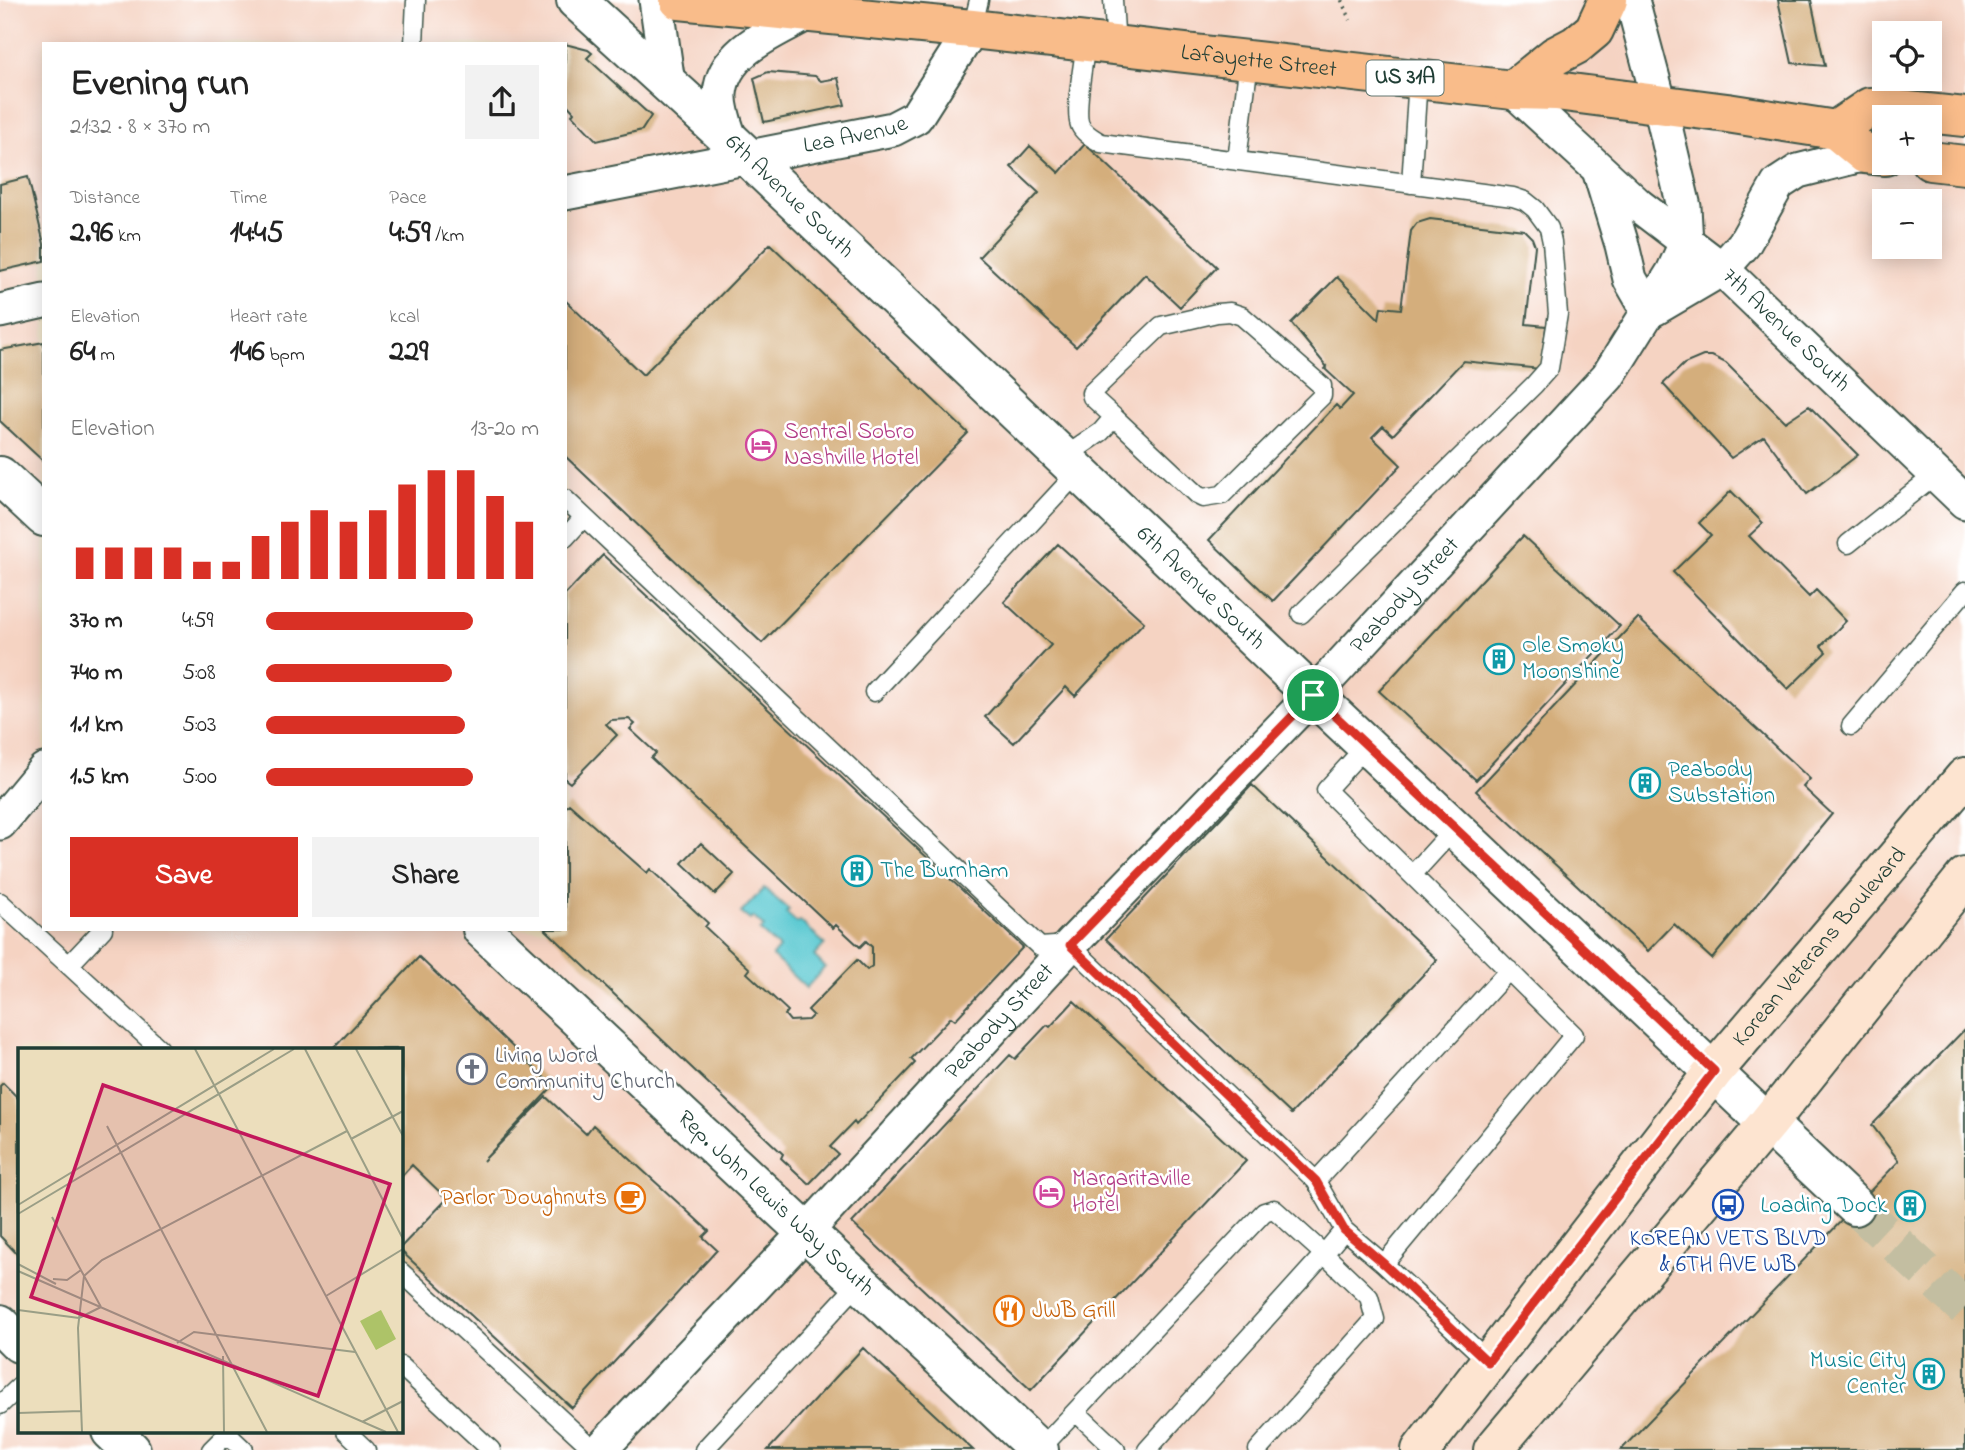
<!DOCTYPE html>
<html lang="en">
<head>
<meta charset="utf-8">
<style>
	:root { --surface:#fff; --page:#f2f2f2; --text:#222; --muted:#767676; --accent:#d93025 }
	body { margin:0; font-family:"Indie Flower",sans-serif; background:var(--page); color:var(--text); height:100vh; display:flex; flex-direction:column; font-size:26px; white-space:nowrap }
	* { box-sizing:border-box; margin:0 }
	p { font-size:23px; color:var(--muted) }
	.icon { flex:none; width:38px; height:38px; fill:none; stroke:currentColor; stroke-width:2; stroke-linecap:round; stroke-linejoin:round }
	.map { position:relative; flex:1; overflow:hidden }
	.sheet { position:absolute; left:42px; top:42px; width:525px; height:889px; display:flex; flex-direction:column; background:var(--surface); border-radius:0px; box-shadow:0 4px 18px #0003 }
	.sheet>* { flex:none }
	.tools { position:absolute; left:1872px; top:21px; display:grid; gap:14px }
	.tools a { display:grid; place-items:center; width:70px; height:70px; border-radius:0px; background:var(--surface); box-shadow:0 4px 18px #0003; font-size:35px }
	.pin { position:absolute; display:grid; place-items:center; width:60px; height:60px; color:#fff; margin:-30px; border:4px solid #fff; border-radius:50%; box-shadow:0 2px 7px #0007 }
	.round { display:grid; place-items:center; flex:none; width:74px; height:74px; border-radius:0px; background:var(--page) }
	.overview { display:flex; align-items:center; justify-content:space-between; height:119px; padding:0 28px }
	h1 { font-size:38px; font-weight:700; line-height:52px }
	.figures { display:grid; grid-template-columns:repeat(3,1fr); gap:10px; height:119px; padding:7px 28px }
	.figures div { display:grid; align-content:center }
	.figures b { font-size:30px; font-weight:700 }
	.figures small { font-size:19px; font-weight:400 }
	.figures p { font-size:19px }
	.chart { height:196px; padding:14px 28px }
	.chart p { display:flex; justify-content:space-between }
	.chart svg { width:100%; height:126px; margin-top:7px; stroke:var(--accent); stroke-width:6 }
	.primary-button { display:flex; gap:14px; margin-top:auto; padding:14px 28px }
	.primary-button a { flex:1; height:80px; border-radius:0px; background:var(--accent); color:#fff; font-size:28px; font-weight:700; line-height:80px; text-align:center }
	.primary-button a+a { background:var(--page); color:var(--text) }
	ul { padding:0 28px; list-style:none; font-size:23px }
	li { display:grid; grid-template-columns:112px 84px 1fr; align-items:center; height:52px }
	li i { height:18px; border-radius:9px; background:var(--accent) }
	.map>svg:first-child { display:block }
	.built { fill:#f5d3c2; fill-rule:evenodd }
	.water { fill:#5cc9d2; stroke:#3e8383; stroke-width:2 }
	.building { fill:#d4ae7c }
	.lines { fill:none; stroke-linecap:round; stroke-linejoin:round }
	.tertiary-tunnel { stroke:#c3bea1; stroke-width:38; stroke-dasharray:38 19; stroke-linecap:butt }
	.service-casing { stroke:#3e5548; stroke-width:21 }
	.minor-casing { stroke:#3e5548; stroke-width:37 }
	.tertiary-casing { stroke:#3e5548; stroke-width:42 }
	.secondary-casing { stroke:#3e5548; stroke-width:42 }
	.primary-casing { stroke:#3e5548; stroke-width:42 }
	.path { stroke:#3e5548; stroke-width:4.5; stroke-dasharray:2 5; stroke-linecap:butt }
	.service { stroke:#fff; stroke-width:18 }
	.minor { stroke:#fff; stroke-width:33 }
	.tertiary { stroke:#fff; stroke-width:38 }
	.secondary { stroke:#fde4d0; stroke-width:38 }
	.primary { stroke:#f9bc8a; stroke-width:38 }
	.route-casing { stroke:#fff; stroke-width:14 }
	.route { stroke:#d93025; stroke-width:9 }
	.labels { text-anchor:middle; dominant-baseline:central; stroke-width:5; stroke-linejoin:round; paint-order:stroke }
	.shield { fill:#fff; stroke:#627771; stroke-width:2 }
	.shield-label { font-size:21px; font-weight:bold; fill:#1f3d34 }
	.street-label { font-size:23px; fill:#1f3d34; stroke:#fff }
	.hotel-label { font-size:23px; fill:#b23c85; stroke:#fff; text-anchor:start }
	.culture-label { font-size:23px; fill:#0d838f; stroke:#fff; text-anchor:start }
	.worship-label { font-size:23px; fill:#5b616d; stroke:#fff; text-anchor:start }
	.food-label { font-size:23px; fill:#c56008; stroke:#fff; text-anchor:end }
	.transit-label { font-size:23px; fill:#164399; stroke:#fff }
	.inset-road { fill:none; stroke:#9a9e86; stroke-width:2 }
	.view { fill:#c2185b; fill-opacity:0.15; stroke:#c2185b; stroke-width:3.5 }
	.inset-edge { fill:none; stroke:#1f3d34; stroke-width:3.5 }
</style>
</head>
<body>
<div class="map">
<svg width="1965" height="1450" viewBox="0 0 1965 1450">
	<rect width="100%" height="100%" fill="#fff"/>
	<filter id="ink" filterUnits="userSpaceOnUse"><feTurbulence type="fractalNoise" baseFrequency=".0143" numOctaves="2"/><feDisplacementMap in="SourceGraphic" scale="14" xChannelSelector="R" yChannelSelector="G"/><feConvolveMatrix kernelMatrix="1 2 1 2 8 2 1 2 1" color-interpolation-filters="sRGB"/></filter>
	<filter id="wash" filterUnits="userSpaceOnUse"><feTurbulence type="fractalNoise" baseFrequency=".00686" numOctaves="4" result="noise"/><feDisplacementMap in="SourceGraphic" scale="28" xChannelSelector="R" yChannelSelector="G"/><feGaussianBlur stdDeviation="1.57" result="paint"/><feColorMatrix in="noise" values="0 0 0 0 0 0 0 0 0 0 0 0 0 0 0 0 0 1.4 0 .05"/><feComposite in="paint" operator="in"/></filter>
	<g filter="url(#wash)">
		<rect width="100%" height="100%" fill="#ecdebc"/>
		<path class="built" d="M 0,0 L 1965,0 L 1965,1450 L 0,1450 ZM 1885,33 L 1930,33 L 1930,79 L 1885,79 ZM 44,44 L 565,44 L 565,929 L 44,929 ZM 1885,117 L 1930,117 L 1930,163 L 1885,163 ZM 1885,201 L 1930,201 L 1930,247 L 1885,247 ZM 19,1049 L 401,1049 L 401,1431 L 19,1431 Z"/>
		<path class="water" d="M 764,888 L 789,910 L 786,913 L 797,923 L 800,921 L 825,944 L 814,956 L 825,967 L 806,988 L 772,956 L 779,948 L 760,931 L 764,927 L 753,917 L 750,920 L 741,913 Z"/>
		<g id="blocks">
			<path class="building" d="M 1778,0 L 1811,0 L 1825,66 L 1792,63 Z
				M 565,44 L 588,50 L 592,53 L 587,58 L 651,116 L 642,130 L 597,141 L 572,115 L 574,112 L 565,102 Z
				M 768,72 L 815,76 L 821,81 L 838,78 L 845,105 L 764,122 L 754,78 Z
				M 1085,144 L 1217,267 L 1180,307 L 1145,274 L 1076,347 L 979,257 L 1039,193 L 1011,167 L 1030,146 L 1059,173 Z
				M 28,177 L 44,244 L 44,261 L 0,271 L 0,184 Z
				M 1430,219 L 1524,230 L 1532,238 L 1535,246 L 1526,324 L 1546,326 L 1541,369 L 1463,361 L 1393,435 L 1383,426 L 1372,437 L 1401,465 L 1273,601 L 1209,540 L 1336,405 L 1340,409 L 1353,395 L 1325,369 L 1327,367 L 1291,323 L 1337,277 L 1379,319 L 1381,307 L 1401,309 L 1411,231 L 1417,223 Z
				M 770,244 L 968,433 L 762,643 L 565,456 L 565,300 L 643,375 Z
				M 44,342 L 44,462 L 0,421 L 0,350 Z
				M 1703,356 L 1712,356 L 1726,363 L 1785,422 L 1809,406 L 1858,455 L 1807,494 L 1764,436 L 1731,458 L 1663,384 L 1684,364 Z
				M 1731,491 L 1763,523 L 1749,536 L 1809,597 L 1816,590 L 1846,621 L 1821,646 L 1826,652 L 1788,689 L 1673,572 L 1711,535 L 1699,523 Z
				M 1523,536 L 1620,626 L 1476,780 L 1379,691 Z
				M 1058,544 L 1144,622 L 1075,696 L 1066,687 L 1014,743 L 985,717 L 1051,645 L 1004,602 Z
				M 603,555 L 1023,947 L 955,1020 L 951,1017 L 911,1059 L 915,1063 L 856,1125 L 854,1122 L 830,1147 L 838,1154 L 809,1184 L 781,1158 L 783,1154 L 545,929 L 565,929 L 565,808 L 569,804 L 647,873 L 650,869 L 708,923 L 705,927 L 750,969 L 747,973 L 788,1011 L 785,1015 L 790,1021 L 808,1020 L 813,1015 L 808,1010 L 857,960 L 867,970 L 872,966 L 872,947 L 866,941 L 860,947 L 836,925 L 833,928 L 651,758 L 656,753 L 630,729 L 635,724 L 629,719 L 611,720 L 606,724 L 617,735 L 570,783 L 565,779 L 565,595 Z
				M 1638,618 L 1810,779 L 1803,787 L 1832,814 L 1712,959 L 1674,924 L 1648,951 L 1476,791 Z
				M 1252,785 L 1437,960 L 1291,1114 L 1106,939 Z
				M 701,843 L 734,874 L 715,894 L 682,863 Z
				M 419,957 L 553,1086 L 483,1161 L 546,1097 L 586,1134 L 593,1125 L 709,1231 L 703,1237 L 717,1250 L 572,1408 L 401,1251 L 401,1247 L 447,1199 L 412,1165 L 401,1177 L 401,1049 L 333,1049 Z
				M 1074,1001 L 1246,1161 L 1031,1390 L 852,1223 L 1010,1055 L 1015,1059 L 1047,1025 L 1050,1027 Z
				M 1965,1029 L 1965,1450 L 1621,1450 L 1899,1161 L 1872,1125 Z
				M 3,1083 L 19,1099 L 19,1256 L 0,1236 L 0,1086 Z
				M 863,1348 L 973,1450 L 768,1450 Z"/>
		</g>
	</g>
	<g filter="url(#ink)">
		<use href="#blocks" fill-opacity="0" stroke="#3e5548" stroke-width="2"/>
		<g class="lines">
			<path class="tertiary-tunnel" d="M 1855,1206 L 1965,1308"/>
			<g class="service-casing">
				<path id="service" d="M 1113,0 L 1116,46
					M 972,29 L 979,0
					M 1086,42 C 1084,61 1074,110 1080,125 C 1084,134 1093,138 1101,143 L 1513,197 L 1525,201 L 1535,209 L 1549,228 L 1552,242 L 1558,314 L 1549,368 L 1534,385 L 1301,614
					M 414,44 L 416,0
					M 1237,161 L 1249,60
					M 1411,184 L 1418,79
					M 1063,458 L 1101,432 L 1114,417 L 1197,495 L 1203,498 L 1222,495 L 1322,396 L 1322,386 L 1242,316 L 1230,312 L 1217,313 L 1161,326 L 1091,393 L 1092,397 L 1114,417
					M 565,499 L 1040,947 L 1070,945 L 1316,1181 L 1344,1230 L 1384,1264 L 1488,1361
					M 565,538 L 584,517
					M 1848,544 L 1936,474
					M 874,692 L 1078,472
					M 1851,726 L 1965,591
					M 1367,745 L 1326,790 L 1574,1035 L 1384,1264
					M 1413,874 L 1455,828
					M 0,902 L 160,1049
					M 69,965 L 103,929
					M 1316,1181 L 1509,970
					M 401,1272 L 594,1450
					M 401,1366 L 491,1450
					M 0,1405 L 19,1387
					M 1076,1412 L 1116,1450
					M 346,1431 L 366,1450
					M 227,1434 L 244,1450
					M 211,1450 L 230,1431
					M 704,1450 L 860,1282
					M 1039,1450 L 1264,1212 L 1274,1209 L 1324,1254 L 1147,1450
					M 1258,1450 L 1375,1319 L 1369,1297 L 1324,1254 L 1344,1230"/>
			</g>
			<g class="minor-casing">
				<g id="minor">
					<path d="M 656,0 L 668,83"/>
					<path id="s1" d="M 1513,90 L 1638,205 L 1722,269 L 1965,502"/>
					<path d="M 731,141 C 726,126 719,110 720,94 C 723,50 775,32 808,13"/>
					<path d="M 1599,170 L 1622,245 L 1630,279 L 1649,312"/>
					<path id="s2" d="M 565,193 L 893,129 L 916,117 L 972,29"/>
					<path d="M 1654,309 L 1722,269 L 1744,244 L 1778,184 L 1798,171 L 1865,154"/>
					<path d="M 0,311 L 44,301"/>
					<path d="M 0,823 L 44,770"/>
					<path id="s3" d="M 600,1450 L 806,1232 L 1070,945 L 1313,695 L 1608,376 L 1673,272 L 1686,243 L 1684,207 L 1660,105 L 1632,0"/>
				</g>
			</g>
			<g class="tertiary-casing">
				<g id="tertiary">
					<path id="s4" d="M 576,0 L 731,141 L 1294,677 L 1855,1206"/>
					<path d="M 0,476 L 44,517"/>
					<path id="s5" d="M 482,929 L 1039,1450"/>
					<path d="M 0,1324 L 19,1343"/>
					<path d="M 111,1431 L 131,1450"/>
				</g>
			</g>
			<g class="secondary-casing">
				<g id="secondary">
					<path id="s6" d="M 1421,1450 L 1714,1071 L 1965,777"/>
					<path d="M 1493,1450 L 1768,1123 L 1965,877"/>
				</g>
			</g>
			<g class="primary-casing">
				<g id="primary">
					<path id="s7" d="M 679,0 L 972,29 L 1513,90 L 1556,91 L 1727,113 L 1836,130 L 1865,154 L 1885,156"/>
					<path d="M 1513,90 L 1555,56 L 1576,45 L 1594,30 L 1608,0"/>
					<path d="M 1836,130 L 1870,107 L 1965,117"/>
					<path d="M 1930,161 L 1965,165"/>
				</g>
			</g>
			<path class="path" d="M 1342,0 L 1350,20"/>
			<use href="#service" class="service"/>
			<use href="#minor" class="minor"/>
			<use href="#tertiary" class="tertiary"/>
			<use href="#secondary" class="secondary"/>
			<use href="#primary" class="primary"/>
		</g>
	</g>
	<g class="lines" filter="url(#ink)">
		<g class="route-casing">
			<path id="route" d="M 1313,695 L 1714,1071 L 1488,1362 L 1384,1264 L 1344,1230 L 1316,1181 L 1070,945 Z"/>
		</g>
		<use href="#route" class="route"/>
	</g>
	<defs>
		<g id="hotel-ring" transform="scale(1.575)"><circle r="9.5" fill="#fff" stroke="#d1479c" stroke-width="1.5"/><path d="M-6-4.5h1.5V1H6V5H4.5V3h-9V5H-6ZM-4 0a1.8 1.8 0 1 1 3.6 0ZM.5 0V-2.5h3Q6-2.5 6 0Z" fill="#d1479c"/></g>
		<g id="building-ring" transform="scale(1.575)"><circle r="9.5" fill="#fff" stroke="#0f9aa8" stroke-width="1.5"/><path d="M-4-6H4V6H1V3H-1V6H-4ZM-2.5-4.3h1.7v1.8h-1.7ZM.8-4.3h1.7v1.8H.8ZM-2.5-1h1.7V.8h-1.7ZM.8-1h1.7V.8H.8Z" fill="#0f9aa8"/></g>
		<g id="church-ring" transform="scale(1.575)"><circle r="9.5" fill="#fff" stroke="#6b7280" stroke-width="1.5"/><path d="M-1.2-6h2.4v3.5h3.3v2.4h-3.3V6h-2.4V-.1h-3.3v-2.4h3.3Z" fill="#6b7280"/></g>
		<g id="cafe-ring" transform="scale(1.575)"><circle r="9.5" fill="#fff" stroke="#e8710a" stroke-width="1.5"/><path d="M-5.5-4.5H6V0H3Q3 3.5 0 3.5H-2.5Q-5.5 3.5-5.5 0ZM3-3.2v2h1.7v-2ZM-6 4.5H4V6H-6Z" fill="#e8710a"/></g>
		<g id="bus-ring" transform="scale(1.575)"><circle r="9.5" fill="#fff" stroke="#1a4fb4" stroke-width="1.5"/><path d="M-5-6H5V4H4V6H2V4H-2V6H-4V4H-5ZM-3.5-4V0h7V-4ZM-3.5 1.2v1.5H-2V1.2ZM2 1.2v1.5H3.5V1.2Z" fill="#1a4fb4"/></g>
		<g id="restaurant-ring" transform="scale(1.575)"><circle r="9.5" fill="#fff" stroke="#e8710a" stroke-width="1.5"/><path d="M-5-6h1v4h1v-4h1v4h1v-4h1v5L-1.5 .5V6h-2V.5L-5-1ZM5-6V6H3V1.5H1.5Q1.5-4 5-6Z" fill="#e8710a"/></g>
	</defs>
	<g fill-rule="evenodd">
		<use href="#hotel-ring" x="761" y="445"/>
		<use href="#building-ring" x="1499" y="659"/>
		<use href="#building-ring" x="1645" y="783"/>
		<use href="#building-ring" x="857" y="871"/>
		<use href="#church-ring" x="472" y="1069"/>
		<use href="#hotel-ring" x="1049" y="1192"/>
		<use href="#cafe-ring" x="630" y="1198"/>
		<use href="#bus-ring" x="1728" y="1205"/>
		<use href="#building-ring" x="1910" y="1206"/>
		<use href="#restaurant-ring" x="1009" y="1311"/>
		<use href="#building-ring" x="1929" y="1374"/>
	</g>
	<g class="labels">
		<rect class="shield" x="1366.5" y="60.5" width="77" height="35" rx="5"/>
		<g class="shield-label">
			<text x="1405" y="78">US 31A</text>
		</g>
		<g class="street-label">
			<text stroke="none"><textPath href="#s7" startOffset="583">Lafayette Street</textPath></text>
			<text stroke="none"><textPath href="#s2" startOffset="296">Lea Avenue</textPath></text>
			<text stroke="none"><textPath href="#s4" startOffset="290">6th Avenue South</textPath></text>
			<text stroke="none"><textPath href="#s1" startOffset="364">7th Avenue South</textPath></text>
			<text stroke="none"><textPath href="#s4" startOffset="858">6th Avenue South</textPath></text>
			<text stroke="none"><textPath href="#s3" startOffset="1174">Peabody Street</textPath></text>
			<text stroke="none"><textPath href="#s6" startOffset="642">Korean Veterans Boulevard</textPath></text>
			<text stroke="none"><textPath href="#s3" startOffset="586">Peabody Street</textPath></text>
			<text stroke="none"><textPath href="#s5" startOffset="402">Rep. John Lewis Way South</textPath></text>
		</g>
		<g class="hotel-label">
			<text x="784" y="432">Sentral Sobro<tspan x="784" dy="26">Nashville Hotel</tspan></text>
			<text x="1072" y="1179">Margaritaville<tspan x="1072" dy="26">Hotel</tspan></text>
		</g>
		<g class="culture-label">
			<text x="1522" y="646">Ole Smoky<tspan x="1522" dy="26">Moonshine</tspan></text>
			<text x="1668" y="770">Peabody<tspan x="1668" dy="26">Substation</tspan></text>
			<text x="880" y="871">The Burnham</text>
			<text x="1887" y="1206" text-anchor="end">Loading Dock</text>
			<text x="1906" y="1361" text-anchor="end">Music City<tspan x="1906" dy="26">Center</tspan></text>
		</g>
		<g class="worship-label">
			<text x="495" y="1056">Living Word<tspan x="495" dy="26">Community Church</tspan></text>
		</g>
		<g class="food-label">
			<text x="607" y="1198">Parlor Doughnuts</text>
			<text x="1032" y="1311" text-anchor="start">JWB Grill</text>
		</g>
		<g class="transit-label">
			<text x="1728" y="1239">KOREAN VETS BLVD<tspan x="1728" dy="26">&amp; 6TH AVE WB</tspan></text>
		</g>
	</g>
	<g transform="translate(18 1048)">
		<rect width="385" height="385" fill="#ecdebc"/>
		<path d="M 363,262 L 378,291 L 358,302 L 342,273 Z" fill="#adc368"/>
		<path class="inset-road" d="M 177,1 L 380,384M 287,1 L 385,191M 338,1 L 385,88M 89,78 L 249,384M 333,91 L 385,63M 0,157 L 256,1M 0,166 L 276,1M 34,169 L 83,259M 0,216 L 38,236M 0,223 L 368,384M 35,231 L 49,232 L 63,222M 308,248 L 385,201M 0,262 L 61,270M 61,270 L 83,259M 159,295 L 176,284 L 337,304M 205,308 L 206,384M 0,365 L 63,363M 344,374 L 385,353M 64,384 L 60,280 L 66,228 L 84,212 L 329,83"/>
		<path class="view" d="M 85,37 L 372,136 L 300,348 L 13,249 Z"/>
		<rect width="385" height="385" class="inset-edge"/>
	</g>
</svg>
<div class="tools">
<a><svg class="icon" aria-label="locate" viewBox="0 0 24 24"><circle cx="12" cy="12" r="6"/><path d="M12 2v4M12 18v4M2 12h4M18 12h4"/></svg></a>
<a>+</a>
<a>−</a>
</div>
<div class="pin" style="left:1313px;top:695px;background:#1e9e55"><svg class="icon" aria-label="arrive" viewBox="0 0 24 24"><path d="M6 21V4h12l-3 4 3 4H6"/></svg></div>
<section class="sheet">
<div class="overview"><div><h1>Evening run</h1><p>21:32 · 8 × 370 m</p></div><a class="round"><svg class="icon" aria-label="share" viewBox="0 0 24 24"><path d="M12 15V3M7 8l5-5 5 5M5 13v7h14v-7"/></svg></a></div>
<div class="figures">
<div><p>Distance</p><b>2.96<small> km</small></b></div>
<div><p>Time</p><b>14:45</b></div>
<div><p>Pace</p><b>4:59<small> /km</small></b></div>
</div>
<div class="figures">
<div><p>Elevation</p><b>64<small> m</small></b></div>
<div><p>Heart rate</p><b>146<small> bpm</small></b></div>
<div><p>kcal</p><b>229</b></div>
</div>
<div class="chart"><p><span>Elevation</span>13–20 m</p>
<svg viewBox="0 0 160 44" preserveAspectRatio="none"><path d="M5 44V33M15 44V33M25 44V33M35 44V33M45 44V38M55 44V38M65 44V29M75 44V24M85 44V20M95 44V24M105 44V20M115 44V11M125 44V6M135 44V6M145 44V15M155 44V24"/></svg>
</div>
<ul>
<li><b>370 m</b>4:59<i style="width:76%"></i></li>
<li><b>740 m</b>5:08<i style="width:68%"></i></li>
<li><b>1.1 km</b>5:03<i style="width:73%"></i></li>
<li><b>1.5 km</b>5:00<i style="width:76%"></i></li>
</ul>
<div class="primary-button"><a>Save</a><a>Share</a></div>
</section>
</div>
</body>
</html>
